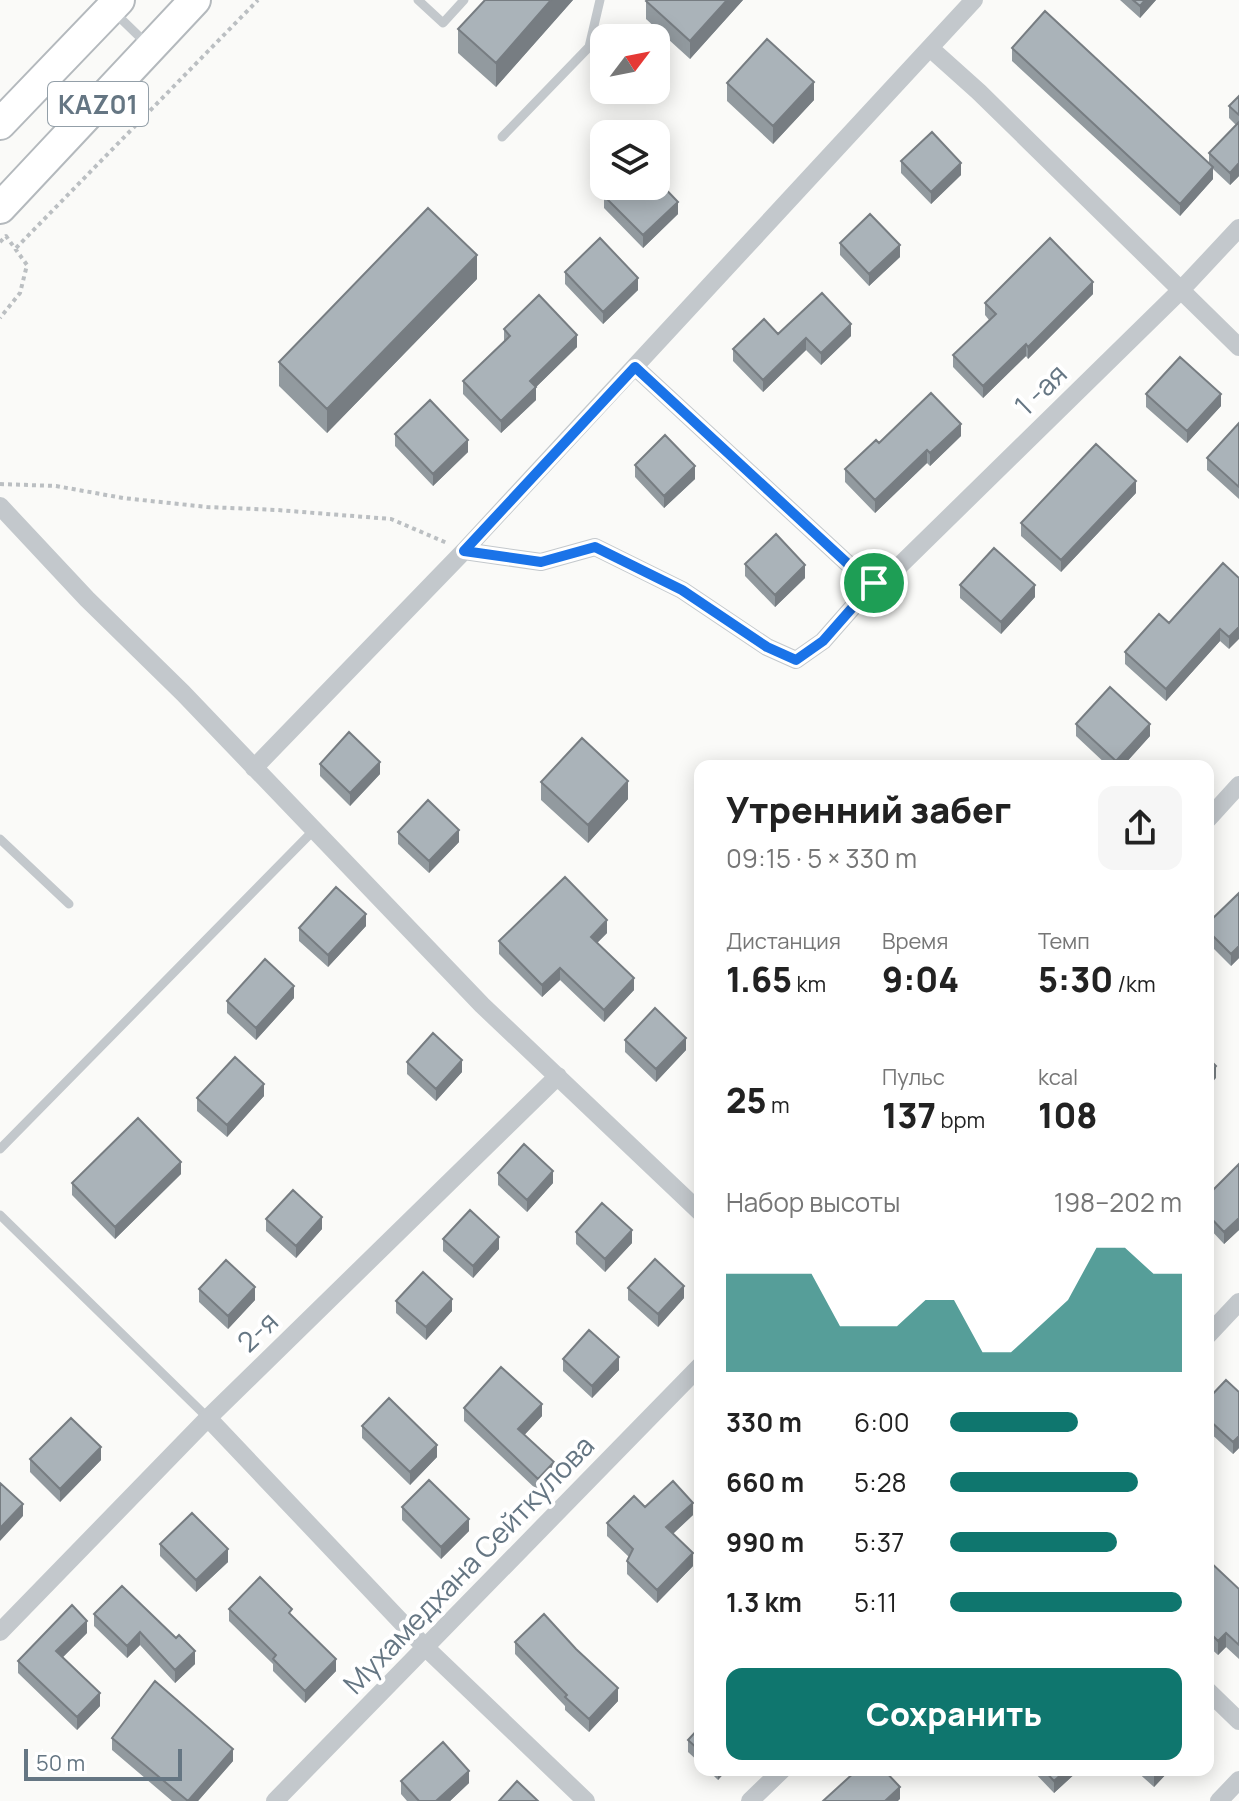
<!DOCTYPE html>
<html lang="ru">
<head>
<meta charset="utf-8">
<style>
	:root { --surface:#fff; --page:#f6f6f6; --text:#222; --muted:#767676; --accent:#0f766e }
	body { margin:0; font-family:Manrope,sans-serif; background:var(--page); color:var(--text); height:100vh; display:flex; flex-direction:column; font-size:30px; white-space:nowrap }
	* { box-sizing:border-box; margin:0 }
	p { font-size:26px; color:var(--muted) }
	.icon { flex:none; width:44px; height:44px; fill:none; stroke:currentColor; stroke-width:2; stroke-linecap:round; stroke-linejoin:round }
	.map { position:relative; flex:1; overflow:hidden }
	.drawer { position:absolute; left:694px; top:760px; width:520px; height:1016px; display:flex; flex-direction:column; background:var(--surface); border-radius:16px; box-shadow:0 4px 20px #0003 }
	.drawer>* { flex:none }
	.needle { width:52px; rotate:58deg }
	.buttons { position:absolute; left:590px; top:24px; display:grid; gap:16px }
	.buttons a { display:grid; place-items:center; width:80px; height:80px; border-radius:16px; background:var(--surface); box-shadow:0 4px 20px #0003; font-size:40px }
	.scale { position:absolute; left:24px; bottom:20px; width:158px; box-sizing:border-box; padding-left:8px; border:4px solid #657683; border-top:0; font-size:22px; line-height:28px; white-space:nowrap; color:#657683; -webkit-text-stroke:6px #fff; paint-order:stroke }
	.pin { position:absolute; display:grid; place-items:center; width:68px; height:68px; color:#fff; margin:-34px; border:4px solid #fff; border-radius:50%; box-shadow:0 2px 8px #0007 }
	.round { display:grid; place-items:center; flex:none; width:84px; height:84px; border-radius:16px; background:var(--page) }
	.summary { display:flex; align-items:center; justify-content:space-between; height:136px; padding:0 32px }
	h1 { font-size:36px; font-weight:800; line-height:60px }
	.metrics { display:grid; grid-template-columns:repeat(3,1fr); gap:12px; height:136px; padding:8px 32px }
	.metrics div { display:grid; align-content:center }
	.metrics b { font-size:34px; font-weight:800 }
	.metrics small { font-size:22px; font-weight:400 }
	.metrics p { font-size:22px }
	.chart { height:224px; padding:16px 32px }
	.chart p { display:flex; justify-content:space-between }
	.chart svg { width:100%; height:144px; margin-top:8px; fill:var(--accent); opacity:.7 }
	.cta { display:flex; gap:16px; margin-top:auto; padding:16px 32px }
	.cta a { flex:1; height:92px; border-radius:16px; background:var(--accent); color:#fff; font-size:32px; font-weight:800; line-height:92px; text-align:center }
	ul { padding:0 32px; list-style:none; font-size:26px }
	li { display:grid; grid-template-columns:128px 96px 1fr; align-items:center; height:60px }
	li i { height:20px; border-radius:10px; background:var(--accent) }
	.map>svg:first-child { display:block }
	.lines { fill:none; stroke-linecap:round; stroke-linejoin:round }
	.trunk-casing { stroke:#b4b9bd; stroke-width:34 }
	.path { stroke:#bbbfc2; stroke-width:4; stroke-dasharray:4 4; stroke-linecap:butt }
	.service { stroke:#c3c8cc; stroke-width:9 }
	.minor { stroke:#c3c8cc; stroke-width:18 }
	.trunk { stroke:#fff; stroke-width:30 }
	.wall { fill:#929a9f }
	.shaded-wall { fill:#777d82 }
	.building { fill:#aab3b9; stroke:#777d82; stroke-width:2 }
	.route-casing { stroke:#fff; stroke-width:16 }
	.route { stroke:#1a73e8; stroke-width:10 }
	.labels { text-anchor:middle; dominant-baseline:central; stroke-width:8; stroke-linejoin:round; paint-order:stroke }
	.shield { fill:#fff; stroke:#939fa8; stroke-width:2 }
	.shield-label { font-size:26px; font-weight:bold; fill:#657683 }
	.street-label { font-size:28px; fill:#657683; stroke:#fff }
</style>
</head>
<body>
<div class="map">
<svg width="1239" height="1801" viewBox="0 0 1239 1801">
	<rect width="100%" height="100%" fill="#fafaf8"/>
	<g class="lines">
		<g class="trunk-casing">
			<path id="trunk" d="M 0,124 L 119,0
				M 0,208 L 195,0"/>
		</g>
		<path class="path" d="M 0,242 L 6,236 L 27,265 L 20,293 L 0,318
			M 16,248 L 258,0
			M 0,484 L 56,486 L 123,498 L 207,507 L 277,510 L 391,519 L 447,543"/>
		<path class="service" d="M 418,0 L 443,23 L 464,0
			M 115,13 L 148,45
			M 502,137 L 589,47 L 600,0
			M 0,839 L 69,904
			M 0,1149 L 314,830
			M 0,1215 L 208,1418"/>
		<path class="minor" d="M 931,49 L 979,92 L 1239,347
			M 635,367 L 860,575 L 874,583
			M 0,506 L 87,599 L 183,693 L 482,1005 L 700,1212
			M 464,551 L 974,0
			M 254,768 L 464,551 L 541,562 L 595,547 L 682,590 L 767,647 L 796,660 L 823,641 L 874,583 L 888,577 L 1180,291 L 1239,228
			M 1208,819 L 1239,785
			M 1208,1335 L 1239,1302
			M 208,1418 L 425,1647 L 586,1801
			M 0,1632 L 208,1418 L 558,1076
			M 1208,1691 L 1239,1721
			M 275,1801 L 700,1366
			M 750,1801 L 782,1770
			M 1219,1801 L 1239,1780"/>
		<use href="#trunk" class="trunk"/>
	</g>
	<path class="wall" d="M 485,0 L 573,0 L 496,87 L 458,53 L 458,29 Z
		M 743,0 L 690,59 L 646,19 L 646,1 Z
		M 1120,0 L 1156,0 L 1140,18 Z
		M 1012,48 L 1209,164 L 1209,153 L 1236,125 L 1229,118 L 1229,106 L 1239,96 L 1239,176 L 1230,185 L 1213,169 L 1213,179 L 1180,216 L 1012,61 Z
		M 727,83 L 814,100 L 773,144 L 727,101 Z
		M 901,161 L 961,175 L 931,204 L 901,173 Z
		M 604,196 L 678,214 L 643,248 L 604,208 Z
		M 840,243 L 900,257 L 869,286 L 840,255 Z
		M 565,272 L 638,290 L 603,324 L 565,284 Z
		M 477,279 L 327,433 L 279,386 L 279,362 Z
		M 1093,294 L 1028,359 L 1026,356 L 983,398 L 953,367 L 953,355 L 989,320 L 985,315 L 985,303 Z
		M 504,329 L 577,347 L 536,387 L 536,400 L 501,433 L 463,394 L 463,381 L 504,342 Z
		M 778,334 L 851,336 L 821,365 L 806,350 L 763,392 L 733,361 L 733,349 Z
		M 1146,394 L 1221,406 L 1187,443 L 1146,407 Z
		M 1239,423 L 1239,499 L 1207,470 L 1207,458 Z
		M 395,434 L 468,452 L 433,486 L 395,446 Z
		M 961,436 L 930,466 L 927,463 L 875,513 L 845,482 L 845,469 L 879,443 Z
		M 635,465 L 695,479 L 664,508 L 635,477 Z
		M 1136,493 L 1061,572 L 1021,536 L 1021,523 Z
		M 745,564 L 805,578 L 775,607 L 745,576 Z
		M 1239,578 L 1229,649 L 1220,641 L 1166,701 L 1125,664 L 1125,652 Z
		M 960,585 L 1035,597 L 1001,634 L 960,598 Z
		M 1076,724 L 1150,736 L 1123,766 L 1108,766 L 1076,736 Z
		M 320,764 L 380,774 L 350,806 L 320,776 Z
		M 541,782 L 628,799 L 588,843 L 541,800 Z
		M 398,832 L 459,842 L 429,873 L 398,844 Z
		M 1239,893 L 1239,958 L 1231,966 L 1208,943 L 1208,923 Z
		M 366,926 L 328,967 L 299,941 L 299,928 Z
		M 607,933 L 597,943 L 634,990 L 604,1022 L 560,980 L 542,997 L 499,954 L 499,941 Z
		M 294,998 L 256,1040 L 227,1013 L 227,1001 Z
		M 625,1040 L 686,1050 L 656,1082 L 625,1052 Z
		M 407,1062 L 462,1072 L 436,1101 L 407,1074 Z
		M 700,1083 L 700,1103 L 696,1100 L 696,1087 Z
		M 264,1096 L 227,1137 L 197,1111 L 197,1098 Z
		M 1239,1156 L 1239,1230 L 1224,1244 L 1208,1227 L 1208,1195 L 1239,1165 Z
		M 498,1173 L 553,1183 L 527,1212 L 498,1185 Z
		M 181,1174 L 115,1239 L 72,1195 L 72,1183 Z
		M 266,1219 L 322,1229 L 296,1258 L 266,1231 Z
		M 576,1232 L 632,1243 L 605,1272 L 576,1244 Z
		M 443,1239 L 499,1249 L 473,1278 L 443,1251 Z
		M 628,1288 L 684,1298 L 658,1327 L 628,1300 Z
		M 199,1289 L 255,1300 L 228,1329 L 199,1302 Z
		M 396,1301 L 452,1311 L 426,1340 L 396,1313 Z
		M 563,1359 L 619,1370 L 592,1398 L 563,1371 Z
		M 1239,1392 L 1239,1448 L 1233,1454 L 1208,1431 L 1208,1399 Z
		M 464,1408 L 542,1416 L 524,1435 L 554,1475 L 538,1491 L 464,1421 Z
		M 362,1426 L 437,1457 L 410,1485 L 362,1438 Z
		M 30,1459 L 101,1460 L 60,1502 L 30,1472 Z
		M 402,1507 L 469,1531 L 441,1559 L 402,1520 Z
		M 645,1507 L 693,1515 L 673,1534 L 693,1566 L 657,1603 L 627,1574 L 627,1561 L 629,1557 L 607,1536 L 607,1523 Z
		M 160,1544 L 228,1562 L 196,1592 L 160,1556 Z
		M 1208,1560 L 1239,1589 L 1239,1659 L 1226,1647 L 1218,1655 L 1208,1646 Z
		M 122,1586 L 195,1664 L 175,1683 L 140,1645 L 127,1658 L 94,1626 L 94,1614 Z
		M 229,1609 L 292,1616 L 336,1671 L 305,1703 L 273,1671 L 273,1664 L 229,1621 Z
		M 87,1633 L 62,1658 L 100,1706 L 77,1730 L 18,1673 L 18,1661 Z
		M 515,1642 L 618,1701 L 589,1732 L 565,1710 L 565,1706 L 515,1654 Z
		M 700,1727 L 700,1763 L 688,1752 L 688,1740 Z
		M 112,1738 L 233,1761 L 198,1801 L 172,1801 L 112,1750 Z
		M 708,1770 L 727,1770 L 718,1780 Z
		M 1032,1770 L 1079,1770 L 1054,1793 Z
		M 1135,1770 L 1170,1770 L 1154,1787 Z
		M 401,1781 L 469,1783 L 450,1801 L 407,1801 L 401,1794 Z"/>
	<path class="shaded-wall" d="M 551,0 L 573,0 L 496,87 L 496,63 Z
		M 727,0 L 743,0 L 690,59 L 690,41 Z
		M 1145,0 L 1156,0 L 1140,18 L 1140,6 Z
		M 814,82 L 814,100 L 773,144 L 773,126 Z
		M 961,163 L 961,175 L 931,204 L 931,192 Z
		M 1239,163 L 1239,176 L 1230,185 L 1230,173 Z
		M 1213,167 L 1213,179 L 1180,216 L 1180,204 Z
		M 678,202 L 678,214 L 643,248 L 643,235 Z
		M 900,245 L 900,257 L 869,286 L 869,274 Z
		M 477,255 L 477,279 L 327,433 L 327,409 Z
		M 638,278 L 638,290 L 603,324 L 603,312 Z
		M 1093,282 L 1093,294 L 1028,359 L 1028,347 Z
		M 851,324 L 851,336 L 821,365 L 821,353 Z
		M 577,335 L 577,347 L 530,393 L 530,381 Z
		M 806,338 L 806,350 L 763,392 L 763,380 Z
		M 1026,344 L 1026,356 L 983,398 L 983,386 Z
		M 536,387 L 536,400 L 501,433 L 501,421 Z
		M 1221,394 L 1221,406 L 1187,443 L 1187,431 Z
		M 961,424 L 961,436 L 930,466 L 930,453 Z
		M 468,440 L 468,452 L 433,486 L 433,474 Z
		M 927,450 L 927,463 L 875,513 L 875,500 Z
		M 695,466 L 695,479 L 664,508 L 664,496 Z
		M 1136,481 L 1136,493 L 1061,572 L 1061,560 Z
		M 805,565 L 805,578 L 775,607 L 775,595 Z
		M 1035,585 L 1035,597 L 1001,634 L 1001,622 Z
		M 1239,627 L 1239,639 L 1229,649 L 1229,637 Z
		M 1220,629 L 1220,641 L 1166,701 L 1166,689 Z
		M 1150,724 L 1150,736 L 1123,766 L 1116,766 L 1116,761 Z
		M 380,762 L 380,774 L 350,806 L 350,793 Z
		M 628,781 L 628,799 L 588,843 L 588,825 Z
		M 459,830 L 459,842 L 429,873 L 429,861 Z
		M 366,914 L 366,926 L 328,967 L 328,955 Z
		M 607,920 L 607,933 L 591,949 L 591,937 Z
		M 1239,946 L 1239,958 L 1231,966 L 1231,954 Z
		M 560,968 L 560,980 L 542,997 L 542,985 Z
		M 634,978 L 634,990 L 604,1022 L 604,1010 Z
		M 294,986 L 294,998 L 256,1040 L 256,1028 Z
		M 686,1038 L 686,1050 L 656,1082 L 656,1069 Z
		M 462,1060 L 462,1072 L 436,1101 L 436,1089 Z
		M 1216,1066 L 1216,1078 L 1208,1087 L 1208,1075 Z
		M 264,1084 L 264,1096 L 227,1137 L 227,1125 Z
		M 181,1162 L 181,1174 L 115,1239 L 115,1227 Z
		M 553,1171 L 553,1183 L 527,1212 L 527,1200 Z
		M 322,1217 L 322,1229 L 296,1258 L 296,1246 Z
		M 1239,1218 L 1239,1230 L 1224,1244 L 1224,1232 Z
		M 632,1230 L 632,1243 L 605,1272 L 605,1259 Z
		M 499,1237 L 499,1249 L 473,1278 L 473,1266 Z
		M 684,1286 L 684,1298 L 658,1327 L 658,1314 Z
		M 255,1287 L 255,1300 L 228,1329 L 228,1316 Z
		M 452,1299 L 452,1311 L 426,1340 L 426,1327 Z
		M 619,1357 L 619,1370 L 592,1398 L 592,1386 Z
		M 542,1404 L 542,1416 L 518,1442 L 518,1429 Z
		M 1239,1436 L 1239,1448 L 1233,1454 L 1233,1442 Z
		M 437,1445 L 437,1457 L 410,1485 L 410,1472 Z
		M 101,1447 L 101,1460 L 60,1502 L 60,1489 Z
		M 554,1462 L 554,1475 L 538,1491 L 538,1479 Z
		M 693,1503 L 693,1515 L 666,1540 L 666,1527 Z
		M 23,1504 L 23,1516 L 0,1541 L 0,1528 Z
		M 469,1519 L 469,1531 L 441,1559 L 441,1547 Z
		M 228,1549 L 228,1562 L 196,1592 L 196,1580 Z
		M 693,1553 L 693,1566 L 657,1603 L 657,1590 Z
		M 87,1621 L 87,1633 L 56,1664 L 56,1651 Z
		M 140,1632 L 140,1645 L 127,1658 L 127,1646 Z
		M 1226,1633 L 1226,1647 L 1218,1655 L 1218,1641 Z
		M 195,1651 L 195,1664 L 175,1683 L 175,1670 Z
		M 336,1659 L 336,1671 L 305,1703 L 305,1691 Z
		M 618,1688 L 618,1701 L 589,1732 L 589,1719 Z
		M 100,1693 L 100,1706 L 77,1730 L 77,1717 Z
		M 233,1749 L 233,1761 L 198,1801 L 188,1801 Z
		M 718,1770 L 727,1770 L 718,1780 Z
		M 1066,1770 L 1079,1770 L 1054,1793 L 1054,1781 Z
		M 1159,1770 L 1170,1770 L 1154,1787 L 1154,1775 Z
		M 469,1771 L 469,1783 L 450,1801 L 436,1801 Z
		M 900,1787 L 900,1799 L 898,1801 L 885,1801 Z"/>
	<path class="building" d="M 485,0 L 551,0 L 496,63 L 458,29 Z
		M 647,0 L 727,0 L 690,41 L 646,1 Z
		M 1133,0 L 1145,0 L 1140,6 Z
		M 1045,11 L 1213,167 L 1180,204 L 1012,48 Z
		M 767,39 L 814,82 L 773,126 L 727,83 Z
		M 1239,96 L 1239,115 L 1229,106 Z
		M 1239,122 L 1239,163 L 1230,173 L 1209,153 Z
		M 932,132 L 961,163 L 931,192 L 901,161 Z
		M 656,179 L 678,202 L 643,235 L 604,196 L 614,186 L 656,186 Z
		M 428,208 L 477,255 L 327,409 L 279,362 Z
		M 870,214 L 900,245 L 869,274 L 840,243 Z
		M 600,238 L 638,278 L 603,312 L 565,272 Z
		M 1050,238 L 1093,282 L 1028,347 L 1026,344 L 983,386 L 953,355 L 996,314 L 985,303 Z
		M 822,293 L 851,324 L 821,353 L 806,338 L 763,380 L 733,349 L 764,319 L 778,334 Z
		M 539,295 L 577,335 L 530,381 L 536,387 L 501,421 L 463,381 L 510,336 L 504,329 Z
		M 1180,357 L 1221,394 L 1187,431 L 1146,394 Z
		M 931,393 L 961,424 L 930,453 L 927,450 L 875,500 L 845,469 L 876,440 L 879,443 Z
		M 430,400 L 468,440 L 433,474 L 395,434 Z
		M 1239,423 L 1239,487 L 1207,458 Z
		M 665,435 L 695,466 L 664,496 L 635,465 Z
		M 1096,444 L 1136,481 L 1061,560 L 1021,523 Z
		M 776,534 L 805,565 L 775,595 L 745,564 Z
		M 994,548 L 1035,585 L 1001,622 L 960,585 Z
		M 1223,563 L 1239,578 L 1239,627 L 1229,637 L 1220,629 L 1166,689 L 1125,652 L 1159,614 L 1169,623 Z
		M 1110,687 L 1150,724 L 1116,761 L 1076,724 Z
		M 349,732 L 380,762 L 350,793 L 320,764 Z
		M 582,738 L 628,781 L 588,825 L 541,782 Z
		M 428,800 L 459,830 L 429,861 L 398,832 Z
		M 565,877 L 607,920 L 591,937 L 634,978 L 604,1010 L 560,968 L 542,985 L 499,941 Z
		M 336,887 L 366,914 L 328,955 L 299,928 Z
		M 1239,893 L 1239,946 L 1231,954 L 1208,931 L 1208,923 Z
		M 265,959 L 294,986 L 256,1028 L 227,1001 Z
		M 655,1008 L 686,1038 L 656,1069 L 625,1040 Z
		M 433,1033 L 462,1060 L 436,1089 L 407,1062 Z
		M 235,1057 L 264,1084 L 227,1125 L 197,1098 Z
		M 1208,1058 L 1216,1066 L 1208,1075 Z
		M 138,1118 L 181,1162 L 115,1227 L 72,1183 Z
		M 524,1144 L 553,1171 L 527,1200 L 498,1173 Z
		M 1239,1164 L 1239,1218 L 1224,1232 L 1208,1215 L 1208,1195 Z
		M 293,1190 L 322,1217 L 296,1246 L 266,1219 Z
		M 602,1203 L 632,1230 L 605,1259 L 576,1232 Z
		M 470,1210 L 499,1237 L 473,1266 L 443,1239 Z
		M 655,1259 L 684,1286 L 658,1314 L 628,1288 Z
		M 226,1260 L 255,1287 L 228,1316 L 199,1289 Z
		M 423,1272 L 452,1299 L 426,1327 L 396,1301 Z
		M 589,1330 L 619,1357 L 592,1386 L 563,1359 Z
		M 501,1367 L 542,1404 L 518,1429 L 554,1462 L 538,1479 L 464,1408 Z
		M 1226,1380 L 1239,1392 L 1239,1436 L 1233,1442 L 1208,1419 L 1208,1399 Z
		M 389,1398 L 437,1445 L 410,1472 L 362,1426 Z
		M 71,1418 L 101,1447 L 60,1489 L 30,1459 Z
		M 429,1480 L 469,1519 L 441,1547 L 402,1507 Z
		M 673,1481 L 693,1503 L 666,1527 L 693,1553 L 657,1590 L 627,1561 L 633,1549 L 607,1523 L 634,1496 L 645,1507 Z
		M 0,1483 L 23,1504 L 0,1528 Z
		M 192,1513 L 228,1549 L 196,1580 L 160,1544 Z
		M 1208,1560 L 1239,1589 L 1239,1645 L 1226,1633 L 1218,1641 L 1208,1631 Z
		M 260,1577 L 292,1609 L 289,1613 L 336,1659 L 305,1691 L 273,1659 L 276,1655 L 229,1609 Z
		M 122,1586 L 176,1638 L 179,1635 L 195,1651 L 175,1670 L 140,1632 L 127,1646 L 94,1614 Z
		M 72,1605 L 87,1621 L 56,1651 L 100,1693 L 77,1717 L 18,1661 Z
		M 544,1614 L 576,1649 L 618,1688 L 589,1719 L 565,1697 L 567,1695 L 515,1642 Z
		M 155,1681 L 233,1749 L 188,1801 L 112,1738 Z
		M 700,1727 L 700,1751 L 688,1740 Z
		M 443,1742 L 469,1771 L 436,1801 L 419,1801 L 401,1781 Z
		M 857,1770 L 884,1770 L 900,1787 L 885,1801 L 823,1801 Z
		M 1044,1770 L 1066,1770 L 1054,1781 Z
		M 1148,1770 L 1159,1770 L 1154,1775 Z
		M 517,1781 L 538,1801 L 499,1801 Z"/>
	<g class="lines">
		<g class="route-casing">
			<path id="route" d="M 635,367 L 860,575 L 874,583 L 823,641 L 796,660 L 767,647 L 682,590 L 595,547 L 541,562 L 464,551 Z"/>
		</g>
		<use href="#route" class="route"/>
	</g>
	<g class="labels">
		<rect class="shield" x="48" y="82" width="100" height="44" rx="6"/>
		<g class="shield-label">
			<text x="98" y="104">KАZ01</text>
		</g>
		<g class="street-label">
			<text transform="translate(1040 389) rotate(-44)">1 -ая</text>
			<text transform="translate(257 1331) rotate(-44)">2-я</text>
			<text transform="translate(468 1564) rotate(-46)">Мухамедхана Сейткулова</text>
		</g>
	</g>
</svg>
<div class="buttons">
<a><svg class="needle" viewBox="-14 -14 28 28"><path d="M0-13l5 13h-10z" fill="#e53935"/><path d="M0 13l5-13h-10z" fill="#767676"/></svg></a>
<a><svg class="icon" aria-label="layers" viewBox="0 0 24 24"><path d="M12 4l9 5-9 5-9-5zM3 14l9 5 9-5"/></svg></a>
</div>
<div class="scale">50 m</div>
<div class="pin" style="left:874px;top:583px;background:#1e9e55"><svg class="icon" aria-label="arrive" viewBox="0 0 24 24"><path d="M6 21V4h12l-3 4 3 4H6"/></svg></div>
<section class="drawer">
<div class="summary"><div><h1>Утренний забег</h1><p>09:15 · 5 × 330 m</p></div><a class="round"><svg class="icon" aria-label="share" viewBox="0 0 24 24"><path d="M12 15V3M7 8l5-5 5 5M5 13v7h14v-7"/></svg></a></div>
<div class="metrics">
<div><p>Дистанция</p><b>1.65<small> km</small></b></div>
<div><p>Время</p><b>9:04</b></div>
<div><p>Темп</p><b>5:30<small> /km</small></b></div>
</div>
<div class="metrics">
<div><b>25<small> m</small></b></div>
<div><p>Пульс</p><b>137<small> bpm</small></b></div>
<div><p>kcal</p><b>108</b></div>
</div>
<div class="chart"><p><span>Набор высоты</span>198–202 m</p>
<svg viewBox="0 0 160 44" preserveAspectRatio="none"><path d="M0 44V14L10 14L20 14L30 14L40 30L50 30L60 30L70 22L80 22L90 38L100 38L110 30L120 22L130 6L140 6L150 14L160 14V44z"/></svg>
</div>
<ul>
<li><b>330 m</b>6:00<i style="width:55%"></i></li>
<li><b>660 m</b>5:28<i style="width:81%"></i></li>
<li><b>990 m</b>5:37<i style="width:72%"></i></li>
<li><b>1.3 km</b>5:11<i style="width:100%"></i></li>
</ul>
<div class="cta"><a>Сохранить</a></div>
</section>
</div>
</body>
</html>
